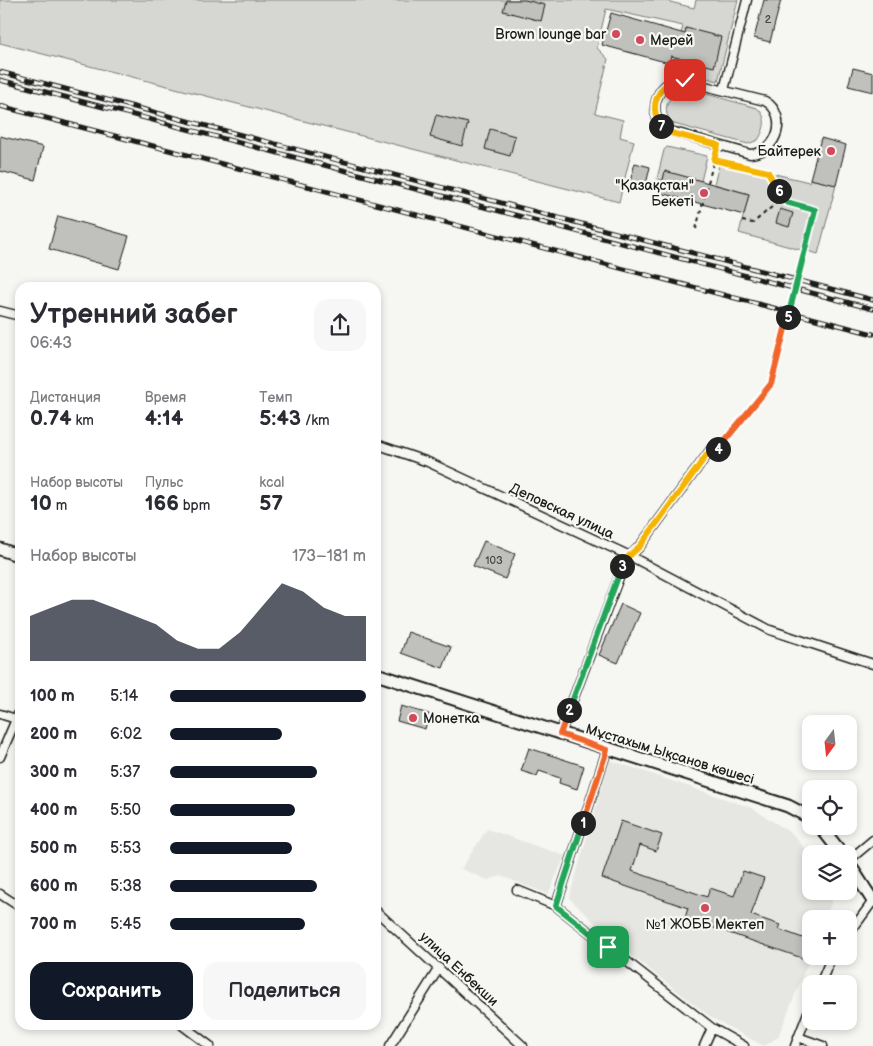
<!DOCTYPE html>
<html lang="ru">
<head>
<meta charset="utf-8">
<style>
	:root { --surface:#fff; --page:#f7f7f7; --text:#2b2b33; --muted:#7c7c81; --accent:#111827 }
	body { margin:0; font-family:"Balsamiq Sans",sans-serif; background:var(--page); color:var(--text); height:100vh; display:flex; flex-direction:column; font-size:19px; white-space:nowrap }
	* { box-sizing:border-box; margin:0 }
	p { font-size:16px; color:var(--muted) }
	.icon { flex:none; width:28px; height:28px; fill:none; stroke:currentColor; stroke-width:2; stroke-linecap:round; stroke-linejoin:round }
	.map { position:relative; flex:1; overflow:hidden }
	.sheet { position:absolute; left:15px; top:282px; width:366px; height:748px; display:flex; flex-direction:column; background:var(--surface); border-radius:15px; box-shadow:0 2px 8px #0003 }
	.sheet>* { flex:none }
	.needle { width:32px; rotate:195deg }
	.buttons { position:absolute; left:802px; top:715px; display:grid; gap:10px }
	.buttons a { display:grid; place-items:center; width:55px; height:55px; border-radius:10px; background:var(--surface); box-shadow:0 2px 8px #0003; font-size:25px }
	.pin { position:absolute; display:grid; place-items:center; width:42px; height:42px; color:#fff; margin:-21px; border-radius:10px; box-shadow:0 2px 8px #0006 }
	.km { position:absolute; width:25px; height:25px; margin:-12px; border-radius:50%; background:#222; color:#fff; font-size:14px; line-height:25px; text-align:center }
	.round { display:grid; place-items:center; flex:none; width:52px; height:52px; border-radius:15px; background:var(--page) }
	.overview { display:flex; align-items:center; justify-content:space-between; height:85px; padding:0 15px }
	h1 { font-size:28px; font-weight:800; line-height:38px }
	.figures { display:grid; grid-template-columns:repeat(3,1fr); gap:8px; height:85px; padding:5px 15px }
	.figures div { display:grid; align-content:center }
	.figures b { font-size:21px; font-weight:800 }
	.figures small { font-size:14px; font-weight:400 }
	.figures p { font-size:14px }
	.chart { height:140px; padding:10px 15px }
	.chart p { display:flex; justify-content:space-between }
	.chart svg { width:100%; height:90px; margin-top:5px; fill:var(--accent); opacity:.7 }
	.cta { display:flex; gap:10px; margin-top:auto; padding:10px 15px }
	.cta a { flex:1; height:58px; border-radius:15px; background:var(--accent); color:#fff; font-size:20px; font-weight:800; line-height:58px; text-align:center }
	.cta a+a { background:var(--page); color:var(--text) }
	ul { padding:0 15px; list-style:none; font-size:16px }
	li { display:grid; grid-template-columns:80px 60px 1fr; align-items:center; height:38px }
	li i { height:12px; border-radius:6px; background:var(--accent) }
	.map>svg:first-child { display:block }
	.built { fill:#e6e6e2 }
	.green { fill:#d6d6d2; stroke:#797977 }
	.building { fill:#c0c0bd; stroke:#1c1c1c }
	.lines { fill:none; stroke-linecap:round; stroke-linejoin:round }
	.minor-casing { stroke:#1c1c1c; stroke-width:11 }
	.secondary-casing { stroke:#1c1c1c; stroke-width:15 }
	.path { stroke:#1c1c1c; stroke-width:2; stroke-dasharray:4 4; stroke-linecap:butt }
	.minor { stroke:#f6f6f2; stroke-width:8 }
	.secondary { stroke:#f6f6f2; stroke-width:11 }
	.rail-casing { stroke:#1c1c1c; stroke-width:5 }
	.rail { stroke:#f6f6f2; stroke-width:3; stroke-dasharray:9; stroke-linecap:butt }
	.path-bridge { stroke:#1c1c1c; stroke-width:2; stroke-dasharray:4 4; stroke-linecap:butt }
	.split-1-casing { stroke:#fff; stroke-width:10 }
	.split-2-casing { stroke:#fff; stroke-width:10 }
	.split-3-casing { stroke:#fff; stroke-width:10 }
	.split-4-casing { stroke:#fff; stroke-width:10 }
	.split-5-casing { stroke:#fff; stroke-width:10 }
	.split-6-casing { stroke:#fff; stroke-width:10 }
	.split-7-casing { stroke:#fff; stroke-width:10 }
	.split-8-casing { stroke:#fff; stroke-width:10 }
	.split-1 { stroke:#22a559; stroke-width:6 }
	.split-2 { stroke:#f0652b; stroke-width:6 }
	.split-3 { stroke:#22a559; stroke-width:6 }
	.split-4 { stroke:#f5b400; stroke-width:6 }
	.split-5 { stroke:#f0652b; stroke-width:6 }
	.split-6 { stroke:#22a559; stroke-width:6 }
	.split-7 { stroke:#f5b400; stroke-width:6 }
	.split-8 { stroke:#f5b400; stroke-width:6 }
	.poi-dot { fill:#d1495b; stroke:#f6f6f2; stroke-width:2 }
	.labels { text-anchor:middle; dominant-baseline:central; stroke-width:4.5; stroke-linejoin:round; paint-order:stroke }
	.number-label { font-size:11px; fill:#454544 }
	.poi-label { font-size:14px; fill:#1c1c1c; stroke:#f6f6f2; text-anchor:end }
	.street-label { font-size:14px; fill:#1c1c1c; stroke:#f6f6f2 }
</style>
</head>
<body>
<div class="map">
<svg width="873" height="1046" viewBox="0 0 873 1046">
	<rect width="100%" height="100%" fill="#f6f6f2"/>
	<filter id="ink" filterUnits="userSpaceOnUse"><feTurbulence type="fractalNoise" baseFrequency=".02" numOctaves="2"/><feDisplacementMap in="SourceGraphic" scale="10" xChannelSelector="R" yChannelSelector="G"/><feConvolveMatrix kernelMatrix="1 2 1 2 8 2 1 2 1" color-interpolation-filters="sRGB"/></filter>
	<g filter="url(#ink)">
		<path class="built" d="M 610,760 L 752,808 L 794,835 L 811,857 L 811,891 L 836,891 L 825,919 L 811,919 L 811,955 L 778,1037 L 764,1046 L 712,1018 L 623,949 L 569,898 Z
			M 487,829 L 565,856 L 548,894 L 501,876 L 488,880 L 461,869 Z"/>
		<path class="green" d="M 0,0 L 662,0 L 694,8 L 696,0 L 738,0 L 718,81 L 672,69 L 683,26 L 606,9 L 597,48 L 608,59 L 595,113 L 623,120 L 620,137 L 634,141 L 619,202 L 0,43 Z
			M 685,88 L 757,108 C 768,117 765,129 758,140 L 748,144 L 674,124 C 659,113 668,92 685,88 Z
			M 667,147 L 707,156 L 701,181 L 665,172 L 663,180 L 657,179 L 664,150 Z
			M 720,161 L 809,182 L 810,179 L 836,185 L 818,254 L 808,251 L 819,208 L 792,200 L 790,206 L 811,212 L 801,250 L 739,233 L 749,194 L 714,184 Z"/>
		<path class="building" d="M 506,0 L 525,0 L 545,5 L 541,21 L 503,11 Z
			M 764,0 L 781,0 L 770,42 L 754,38 Z
			M 611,13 L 685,34 L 686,28 L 721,37 L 714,67 L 671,56 L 669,63 L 602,45 Z
			M 853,68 L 873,73 L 873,92 L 848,86 Z
			M 436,115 L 468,123 L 462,146 L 430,137 Z
			M 490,129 L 515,136 L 510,156 L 485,149 Z
			M 0,136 L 43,147 L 35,180 L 0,171 Z
			M 821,138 L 846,145 L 836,185 L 810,179 Z
			M 635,163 L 650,167 L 645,189 L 629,185 Z
			M 665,171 L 749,194 L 744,215 L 660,193 Z
			M 780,209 L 793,213 L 789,227 L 776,223 Z
			M 58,216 L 129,236 L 119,269 L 49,249 Z
			M 484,541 L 515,554 L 505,579 L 473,566 Z
			M 621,604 L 640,613 L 618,663 L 599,655 Z
			M 408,632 L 451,647 L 443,668 L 401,653 Z
			M 401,706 L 429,714 L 425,729 L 397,721 Z
			M 529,748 L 584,766 L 577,789 L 559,783 L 560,778 L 539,771 L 537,776 L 521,771 Z
			M 621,821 L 662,835 L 656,851 L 640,845 L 632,871 L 707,897 L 710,888 L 734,896 L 743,871 L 764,878 L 751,915 L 780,925 L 778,929 L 811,941 L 805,959 L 685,918 L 688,908 L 602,878 Z"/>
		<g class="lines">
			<g class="minor-casing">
				<path id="minor" d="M 677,79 L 765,101 C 789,115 778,153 750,154 L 664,129 C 648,111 655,87 677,79 Z
					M 724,90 L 747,0
					M 0,311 L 20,316
					M 376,444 L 428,462 L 630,556 L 770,630 L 873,664
					M 0,714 L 16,719
					M 560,734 L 625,561 L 640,546 L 712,448
					M 0,757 L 20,710
					M 849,860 L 873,840
					M 517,890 L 556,906 L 712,1028
					M 0,894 L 20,907
					M 556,906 L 607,750
					M 376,911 L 523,1046
					M 849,934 L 873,901
					M 820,984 L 832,956
					M 182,1025 L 210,1046
					M 798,1037 L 823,1046
					M 390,1046 L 439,968
					M 704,1046 L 712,1028 L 744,1046
					M 795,1046 L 811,1005"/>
			</g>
			<g class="secondary-casing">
				<path id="secondary" d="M 0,549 L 20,556
					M 376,674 L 788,806 L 811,818
					M 820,826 L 842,854
					M 849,864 L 873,901"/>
			</g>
			<path class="path" d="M 714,159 L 768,172 L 786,202
				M 742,221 L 753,223 L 780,200 L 815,210 L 805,250
				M 696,229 L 716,152
				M 720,448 L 771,384 L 786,325"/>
			<use href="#minor" class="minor"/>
			<use href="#secondary" class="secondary"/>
			<g class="rail-casing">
				<path id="rail" d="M 0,72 L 873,300
					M 0,80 L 873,309
					M 0,106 L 873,334"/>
			</g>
			<use href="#rail" class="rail"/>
			<path class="path-bridge" d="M 786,325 L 805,250"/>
		</g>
	</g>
	<g class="lines" filter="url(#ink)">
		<g class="split-1-casing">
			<path id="split-1" d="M 583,823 L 556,906 L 608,947"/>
		</g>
		<g class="split-2-casing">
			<path id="split-2" d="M 569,710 L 560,734 L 607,750 L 583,823"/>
		</g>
		<g class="split-3-casing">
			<path id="split-3" d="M 569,710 L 622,566"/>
		</g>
		<g class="split-4-casing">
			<path id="split-4" d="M 622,566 L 627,558 L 640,546 L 709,452 L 718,449"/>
		</g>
		<g class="split-5-casing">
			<path id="split-5" d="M 718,449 L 771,384 L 788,317"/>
		</g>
		<g class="split-6-casing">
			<path id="split-6" d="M 779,191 L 786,202 L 815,210 L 788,317"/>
		</g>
		<g class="split-7-casing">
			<path id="split-7" d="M 661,126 L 671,133 L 718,145 L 714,160 L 768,172 L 779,191"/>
		</g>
		<g class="split-8-casing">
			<path id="split-8" d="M 661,126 C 646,105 661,78 685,80"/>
		</g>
		<use href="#split-1" class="split-1"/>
		<use href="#split-2" class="split-2"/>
		<use href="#split-3" class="split-3"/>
		<use href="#split-4" class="split-4"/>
		<use href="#split-5" class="split-5"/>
		<use href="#split-6" class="split-6"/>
		<use href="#split-7" class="split-7"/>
		<use href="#split-8" class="split-8"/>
	</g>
	<g class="poi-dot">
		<circle cx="616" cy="34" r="5"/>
		<circle cx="640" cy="40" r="5"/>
		<circle cx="831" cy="151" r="5"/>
		<circle cx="704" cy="193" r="5"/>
		<circle cx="413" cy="718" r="5"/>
		<circle cx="705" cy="908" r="5"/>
	</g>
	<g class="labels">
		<g class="number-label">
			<text x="768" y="19">2</text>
			<text x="494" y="560">103</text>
		</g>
		<g class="poi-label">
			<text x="606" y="34">Brown lounge bar</text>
			<text x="650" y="40" text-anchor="start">Мерей</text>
			<text x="821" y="151">Байтерек</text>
			<text x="694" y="185">"Қазақстан"<tspan x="694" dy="16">Бекеті</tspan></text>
			<text x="423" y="718" text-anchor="start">Монетка</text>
			<text x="705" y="924" text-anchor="middle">№1 ЖОББ Мектеп</text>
		</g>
		<g class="street-label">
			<text transform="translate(562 511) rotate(25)">Деповская улица</text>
			<text transform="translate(670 754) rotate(17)">Мұстахым Ықсанов көшесі</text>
			<text transform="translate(459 969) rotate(43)">улица Енбекши</text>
		</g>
	</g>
</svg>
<div class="buttons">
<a><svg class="needle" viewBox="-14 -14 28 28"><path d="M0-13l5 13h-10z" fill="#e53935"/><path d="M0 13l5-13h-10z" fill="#7c7c81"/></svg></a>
<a><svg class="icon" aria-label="locate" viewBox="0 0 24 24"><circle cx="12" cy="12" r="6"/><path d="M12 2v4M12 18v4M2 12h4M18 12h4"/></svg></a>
<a><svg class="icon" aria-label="layers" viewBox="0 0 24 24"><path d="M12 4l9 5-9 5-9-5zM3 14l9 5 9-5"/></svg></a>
<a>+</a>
<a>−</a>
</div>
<div class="pin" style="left:608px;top:947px;background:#1e9e55"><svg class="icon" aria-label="arrive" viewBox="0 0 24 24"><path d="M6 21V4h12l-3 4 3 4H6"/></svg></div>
<div class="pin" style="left:685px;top:80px;background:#d93025"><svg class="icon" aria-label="check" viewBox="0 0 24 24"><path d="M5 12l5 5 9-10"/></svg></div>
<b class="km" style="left:583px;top:823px">1</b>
<b class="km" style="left:569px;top:710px">2</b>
<b class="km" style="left:622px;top:566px">3</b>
<b class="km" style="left:718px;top:449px">4</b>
<b class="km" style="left:788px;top:317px">5</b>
<b class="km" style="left:779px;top:191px">6</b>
<b class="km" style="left:661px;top:126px">7</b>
<section class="sheet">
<div class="overview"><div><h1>Утренний забег</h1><p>06:43</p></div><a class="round"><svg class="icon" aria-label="share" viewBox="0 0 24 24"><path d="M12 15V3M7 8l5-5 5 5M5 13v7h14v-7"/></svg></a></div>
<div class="figures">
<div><p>Дистанция</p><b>0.74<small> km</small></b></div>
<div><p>Время</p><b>4:14</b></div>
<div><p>Темп</p><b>5:43<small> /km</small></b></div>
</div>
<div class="figures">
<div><p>Набор высоты</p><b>10<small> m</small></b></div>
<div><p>Пульс</p><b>166<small> bpm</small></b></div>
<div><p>kcal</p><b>57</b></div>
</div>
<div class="chart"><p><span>Набор высоты</span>173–181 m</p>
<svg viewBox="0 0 160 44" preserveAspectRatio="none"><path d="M0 44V22L10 18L20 14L30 14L40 18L50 22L60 26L70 34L80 38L90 38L100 30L110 18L120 6L130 10L140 18L150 22L160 22V44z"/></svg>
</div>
<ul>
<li><b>100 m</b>5:14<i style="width:100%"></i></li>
<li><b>200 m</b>6:02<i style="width:57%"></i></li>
<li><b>300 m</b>5:37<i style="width:75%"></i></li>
<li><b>400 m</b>5:50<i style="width:64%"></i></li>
<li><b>500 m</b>5:53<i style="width:62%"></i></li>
<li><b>600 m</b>5:38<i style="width:75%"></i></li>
<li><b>700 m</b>5:45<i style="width:69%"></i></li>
</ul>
<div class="cta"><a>Сохранить</a><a>Поделиться</a></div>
</section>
</div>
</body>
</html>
